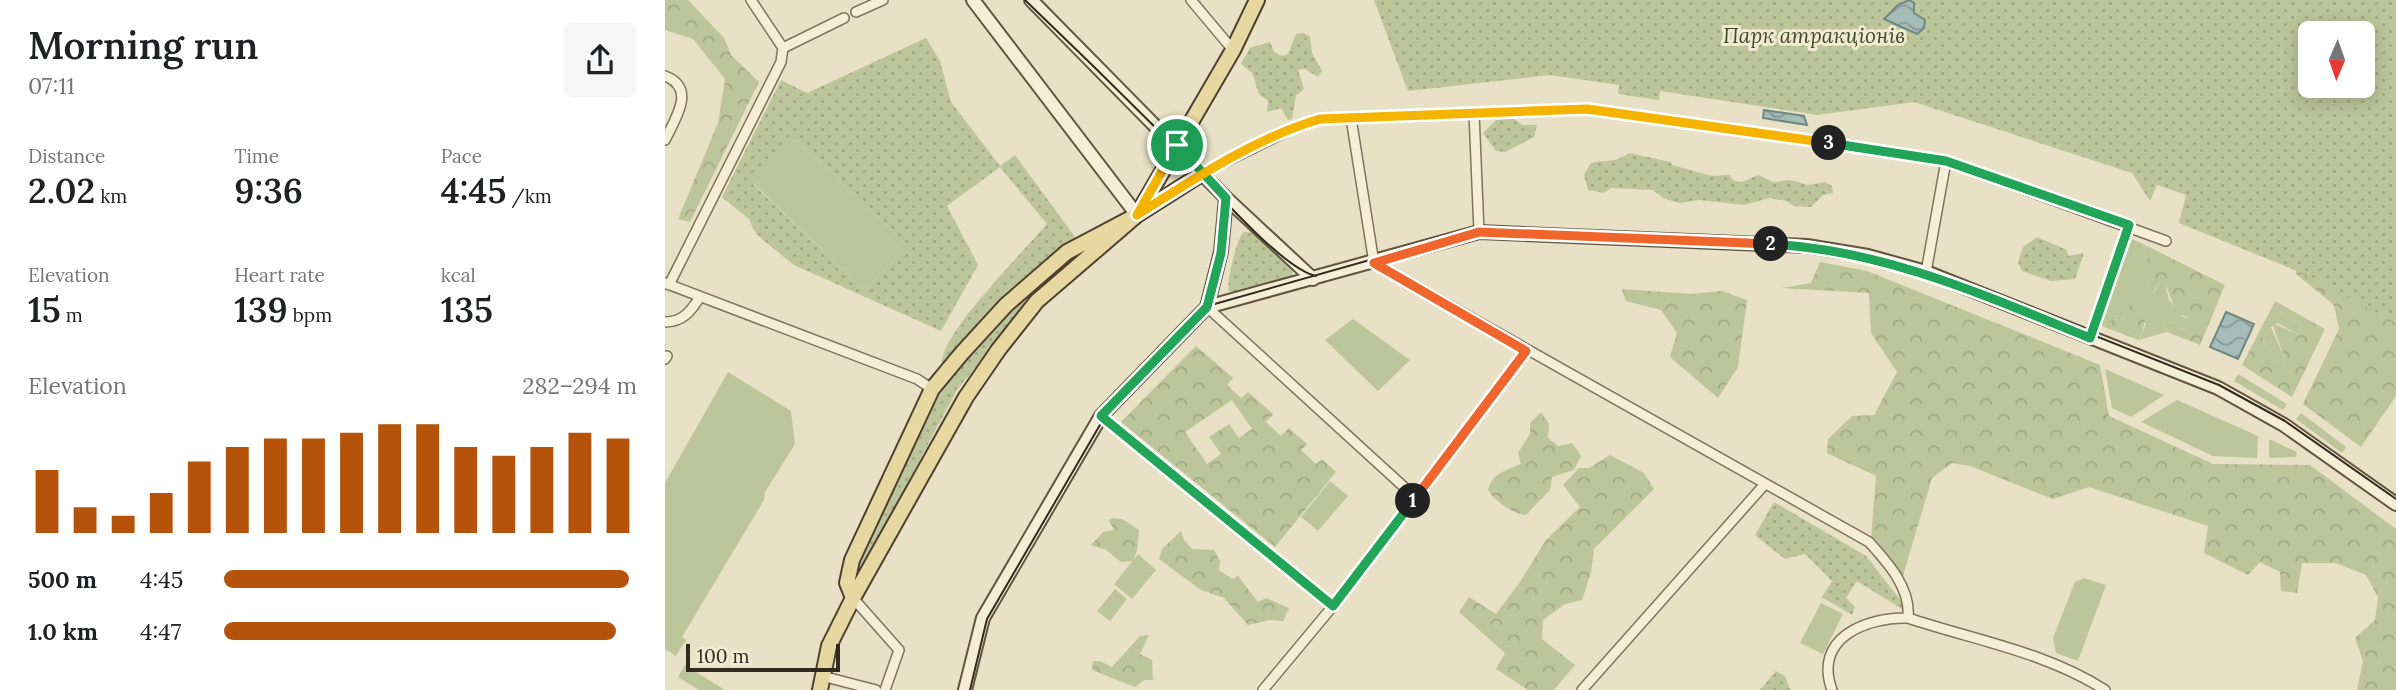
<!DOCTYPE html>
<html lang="en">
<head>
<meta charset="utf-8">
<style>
	:root { --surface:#fff; --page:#f6f6f6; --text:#202124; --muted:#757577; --accent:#b45309 }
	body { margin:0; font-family:Lora,serif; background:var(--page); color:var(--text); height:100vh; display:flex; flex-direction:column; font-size:26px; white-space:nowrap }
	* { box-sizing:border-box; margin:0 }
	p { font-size:23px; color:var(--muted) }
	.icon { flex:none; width:38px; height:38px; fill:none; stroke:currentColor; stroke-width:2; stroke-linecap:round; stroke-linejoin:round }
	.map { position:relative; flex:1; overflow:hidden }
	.drawer { display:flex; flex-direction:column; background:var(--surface); width:665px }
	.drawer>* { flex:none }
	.needle { width:46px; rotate:182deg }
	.fabs { position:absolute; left:1633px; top:21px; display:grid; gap:14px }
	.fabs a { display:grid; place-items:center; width:77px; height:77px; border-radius:10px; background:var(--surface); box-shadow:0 4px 18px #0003; font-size:35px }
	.scale { position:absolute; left:21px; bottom:18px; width:154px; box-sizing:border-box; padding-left:7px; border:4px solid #332a1f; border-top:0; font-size:19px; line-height:24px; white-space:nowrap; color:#332a1f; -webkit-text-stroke:5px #f1ebd3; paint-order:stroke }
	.pin { position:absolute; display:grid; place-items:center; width:60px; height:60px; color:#fff; margin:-30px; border:4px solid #fff; border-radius:50%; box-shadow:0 2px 7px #0007 }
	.km { position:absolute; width:35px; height:35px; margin:-18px; border-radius:50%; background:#222; color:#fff; font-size:19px; line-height:35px; text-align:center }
	.round { display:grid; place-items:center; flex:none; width:74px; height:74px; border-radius:10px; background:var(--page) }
	.head { display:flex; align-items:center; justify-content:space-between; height:119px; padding:0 28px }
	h1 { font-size:38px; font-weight:600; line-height:52px }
	.figures { display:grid; grid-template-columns:repeat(3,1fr); gap:10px; height:119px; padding:7px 28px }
	.figures div { display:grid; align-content:center }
	.figures b { font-size:35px; font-weight:600 }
	.figures small { font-size:19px; font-weight:400 }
	.figures p { font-size:19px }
	.chart { height:196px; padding:14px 28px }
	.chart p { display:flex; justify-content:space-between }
	.chart svg { width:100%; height:126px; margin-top:7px; stroke:var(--accent); stroke-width:6 }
	ul { padding:0 28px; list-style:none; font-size:23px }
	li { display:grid; grid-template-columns:112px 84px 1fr; align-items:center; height:52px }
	li i { height:18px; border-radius:9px; background:var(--accent) }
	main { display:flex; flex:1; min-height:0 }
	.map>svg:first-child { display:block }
	.grass { fill:#bdc59a }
	.forest { fill:url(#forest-crowns); fill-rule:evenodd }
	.park { fill:url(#park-dots); fill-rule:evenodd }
	.water { fill:url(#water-waves); stroke:#6e8984; stroke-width:2 }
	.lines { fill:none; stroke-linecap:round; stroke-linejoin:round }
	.street-casing { stroke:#81735d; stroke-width:12 }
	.secondary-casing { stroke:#635440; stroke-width:16 }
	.primary-casing { stroke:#4f4131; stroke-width:18 }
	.street { stroke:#f4eed7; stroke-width:9 }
	.secondary { stroke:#f4eed7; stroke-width:12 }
	.primary { stroke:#e7d7a1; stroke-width:14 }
	.tram { stroke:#332a1f; stroke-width:2 }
	.split-1-casing { stroke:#fff; stroke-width:14 }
	.split-2-casing { stroke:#fff; stroke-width:14 }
	.split-3-casing { stroke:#fff; stroke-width:14 }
	.split-4-casing { stroke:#fff; stroke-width:14 }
	.split-1 { stroke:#22a559; stroke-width:9 }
	.split-2 { stroke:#f0652b; stroke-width:9 }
	.split-3 { stroke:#22a559; stroke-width:9 }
	.split-4 { stroke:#f5b400; stroke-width:9 }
	.labels { text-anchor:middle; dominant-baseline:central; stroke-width:6; stroke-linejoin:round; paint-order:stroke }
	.park-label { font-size:21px; font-style:italic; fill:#414d28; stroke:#f1ebd3 }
</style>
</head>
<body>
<main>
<section class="drawer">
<div class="head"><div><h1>Morning run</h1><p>07:11</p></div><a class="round"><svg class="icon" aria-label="share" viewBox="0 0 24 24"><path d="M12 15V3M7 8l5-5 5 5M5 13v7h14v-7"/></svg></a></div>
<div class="figures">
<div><p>Distance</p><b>2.02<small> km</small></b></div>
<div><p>Time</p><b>9:36</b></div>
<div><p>Pace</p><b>4:45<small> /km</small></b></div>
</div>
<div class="figures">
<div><p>Elevation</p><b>15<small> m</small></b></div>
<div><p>Heart rate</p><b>139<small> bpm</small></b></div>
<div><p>kcal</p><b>135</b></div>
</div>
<div class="chart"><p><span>Elevation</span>282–294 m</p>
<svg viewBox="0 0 160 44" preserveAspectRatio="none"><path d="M5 44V22M15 44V35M25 44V38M35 44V30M45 44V19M55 44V14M65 44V11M75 44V11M85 44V9M95 44V6M105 44V6M115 44V14M125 44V17M135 44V14M145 44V9M155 44V11"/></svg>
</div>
<ul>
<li><b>500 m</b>4:45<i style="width:98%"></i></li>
<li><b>1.0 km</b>4:47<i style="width:95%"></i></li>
</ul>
</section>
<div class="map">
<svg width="1731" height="690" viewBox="0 0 1731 690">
	<defs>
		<pattern id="forest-crowns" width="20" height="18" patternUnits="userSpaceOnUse" patternTransform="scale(1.75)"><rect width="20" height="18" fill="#bdc59a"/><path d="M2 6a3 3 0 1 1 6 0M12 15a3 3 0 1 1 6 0" fill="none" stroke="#a3a984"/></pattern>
		<pattern id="park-dots" width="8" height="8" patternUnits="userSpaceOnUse" patternTransform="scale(1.75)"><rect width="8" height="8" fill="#bdc59a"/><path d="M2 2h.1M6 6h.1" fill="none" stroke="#a3a984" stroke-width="1.8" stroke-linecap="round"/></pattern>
		<pattern id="water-waves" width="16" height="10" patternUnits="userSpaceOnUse" patternTransform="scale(1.75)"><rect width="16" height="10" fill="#a6bcb7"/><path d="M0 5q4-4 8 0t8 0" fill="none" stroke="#889994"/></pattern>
	</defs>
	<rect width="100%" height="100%" fill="#e8e1c5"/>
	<path class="grass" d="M 131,139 L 243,246 L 200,291 L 88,183 Z
		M 1467,239 L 1478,244 L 1486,272 L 1483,287 L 1488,293 L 1495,282 L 1500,283 L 1504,300 L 1517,317 L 1526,318 L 1522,328 L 1513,329 L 1508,323 L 1500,327 L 1502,332 L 1474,340 L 1481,323 L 1461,318 L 1442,321 L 1439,327 L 1435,325 Z
		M 1607,307 L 1635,324 L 1638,333 L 1632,334 L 1612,323 L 1606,327 L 1621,362 L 1613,364 L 1594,332 Z
		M 688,319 L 745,360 L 713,391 L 660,340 Z
		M 1440,369 L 1499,395 L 1466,417 L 1447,408 Z
		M 63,372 L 126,411 L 130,444 L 100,492 L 99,500 L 17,637 L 21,640 L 11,656 L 0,649 L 0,483 Z
		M 1573,374 L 1622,404 L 1618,410 L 1569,381 Z
		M 1512,400 L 1593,436 L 1592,458 L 1548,456 L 1476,422 Z
		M 1636,413 L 1681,447 L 1677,453 L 1631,419 Z
		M 1604,439 L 1632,452 L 1631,457 L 1604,458 Z
		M 665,481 L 683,496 L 653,531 L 636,517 Z
		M 473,554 L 491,570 L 467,599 L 449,584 Z
		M 1419,578 L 1441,585 L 1413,661 L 1391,653 L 1388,638 L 1410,582 Z
		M 450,589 L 462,599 L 445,621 L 432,611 Z
		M 1156,603 L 1178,614 L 1158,654 L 1135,643 Z
		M 20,665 L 60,690 L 34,690 L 13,677 Z"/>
	<path class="forest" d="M 0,0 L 23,0 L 59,38 L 66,55 L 94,82 L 25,222 L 13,219 L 53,123 L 60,79 L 28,39 L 0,30 Z
		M 1731,0 L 1731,396 L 1696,447 L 1638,404 L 1674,329 L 1669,305 L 1631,274 L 1631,266 L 1698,86 L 1698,33 Z
		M 1478,244 L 1560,285 L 1535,345 L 1502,332 L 1500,323 L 1504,321 L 1517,329 L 1522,328 L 1526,318 L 1512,314 L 1500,283 L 1495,282 L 1487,293 L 1483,287 L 1486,272 Z
		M 1155,262 L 1202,271 L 1435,365 L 1444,416 L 1548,464 L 1645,465 L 1731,529 L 1731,690 L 1692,690 L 1698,661 L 1690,638 L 1710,620 L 1713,597 L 1701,575 L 1671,563 L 1637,563 L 1632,593 L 1616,591 L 1615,572 L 1595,562 L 1583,575 L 1539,553 L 1543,526 L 1424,487 L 1388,499 L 1305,466 L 1287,463 L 1267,478 L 1237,579 L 1206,539 L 1211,476 L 1162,453 L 1163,439 L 1187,416 L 1209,415 L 1232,372 L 1206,333 L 1204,293 L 1117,288 L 1146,283 Z
		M 957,289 L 1026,294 L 1057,291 L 1082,300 L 1073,367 L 1053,398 L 1005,357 L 1012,333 L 996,310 L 961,301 Z
		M 1610,301 L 1660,329 L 1627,397 L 1577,365 L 1594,332 L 1613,364 L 1621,362 L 1607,323 L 1632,334 L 1638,333 L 1635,324 L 1607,307 Z
		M 1466,303 L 1476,303 C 1483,317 1479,326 1474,340 L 1439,327 L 1442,321 L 1461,318 Z
		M 531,346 L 568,378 L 562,385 L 576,398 L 583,392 L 608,414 L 601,422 L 616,436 L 624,428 L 642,444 L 636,450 L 651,464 L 657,459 L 671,472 L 610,547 L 456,422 ZM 567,400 L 587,429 L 574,438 L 564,424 L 544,437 L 556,454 L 542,464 L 520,432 Z
		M 876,412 L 884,424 L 883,438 L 893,446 L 907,443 L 916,456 L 909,470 L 887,477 L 885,490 L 861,515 C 847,514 830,501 823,490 C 827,473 842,470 856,464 L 853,453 L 865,434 L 865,423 Z
		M 945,455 L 979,473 L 989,489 L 929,549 L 926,572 L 917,600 L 900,604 L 878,620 L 877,639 L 910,665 L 889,690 L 863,690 L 831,669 L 840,653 L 794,612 L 804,597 L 831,614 L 855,582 L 881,540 L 915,507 L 898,485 L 914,468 L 924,468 Z
		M 447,518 L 457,519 L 474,530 L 472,550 L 468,561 L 456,562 L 441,550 L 426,545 L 438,532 L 449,530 L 444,521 Z
		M 516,531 L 519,540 L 527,549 L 549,550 L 555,561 L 554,570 L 567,579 L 573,576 L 593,602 L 601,598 L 624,608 L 618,621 L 605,620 L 583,625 L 559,598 L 536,590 L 494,559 L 497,549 Z
		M 484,635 L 475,654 L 487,660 L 488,680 L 479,680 L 470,687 L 427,670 L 428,661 L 435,661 L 447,667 L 475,636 Z"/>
	<path class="park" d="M 709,0 L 1731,0 L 1731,323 L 1647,277 L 1514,223 L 1521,195 L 1492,185 L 1485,201 L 1467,173 L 1249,102 L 1153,115 L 995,91 L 994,100 L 953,94 L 954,85 L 885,75 L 743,91 ZM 1645,33 L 1698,33 L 1698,86 L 1645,86 Z
		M 638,33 L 645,36 L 647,53 L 657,71 L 653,77 L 640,69 L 633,70 L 639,89 L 631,96 L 627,119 L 623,120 L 616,108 L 602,112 L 603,101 L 594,94 L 587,73 L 576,64 L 585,48 L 605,42 L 609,52 L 617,56 L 623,54 L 631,34 Z
		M 261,38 L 275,61 L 286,102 L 335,166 L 350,155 L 410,237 L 341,295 L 282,362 L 277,362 C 278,331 359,251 382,224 L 335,167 L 282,206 L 313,265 L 276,331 L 129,265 L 91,234 L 84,219 L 57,197 L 116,80 L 142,93 ZM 131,139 L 243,246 L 200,291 L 88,184 Z
		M 849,119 L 857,125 L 872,125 L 869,137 L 840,152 L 831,151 L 818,133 L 831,120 Z
		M 964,153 L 1006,162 L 1007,165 L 1047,176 L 1064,175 L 1069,181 L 1077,182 L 1093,175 L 1108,182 L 1125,180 L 1143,185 L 1160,182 L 1167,186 L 1168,193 L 1158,195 L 1146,207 L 1129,206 L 1121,201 L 1104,198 L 1079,205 L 1034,200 L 1014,203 L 998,198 L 988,190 L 946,188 L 939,193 L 923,190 L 919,175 L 925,164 C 940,158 947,165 964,153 Z
		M 579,232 L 591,233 L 628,269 L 627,277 L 573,293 L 564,291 C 561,282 572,237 579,232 Z
		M 1372,237 L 1402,250 L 1403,256 L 1419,253 L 1410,279 L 1386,281 L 1357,271 L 1353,263 L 1358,247 Z
		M 433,245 L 360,306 L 292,390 L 200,562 L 192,569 L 190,566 C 217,508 241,447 274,392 C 297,353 333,319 367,290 C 388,272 406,254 433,245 Z
		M 1109,502 L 1201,556 L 1237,602 L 1237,609 L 1192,581 L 1181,598 L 1190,607 L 1187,615 L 1157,597 L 1167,581 L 1140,554 L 1120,559 L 1090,535 Z
		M 1111,671 L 1120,676 L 1125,690 L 1095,690 Z"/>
	<path class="water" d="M 1244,0 L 1249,3 L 1249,13 L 1260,20 L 1259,28 L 1252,34 L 1219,19 L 1233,5 Z
		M 1099,110 L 1139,116 L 1142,125 L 1098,118 Z
		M 1561,312 L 1589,324 L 1573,359 L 1545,347 Z"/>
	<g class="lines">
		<g class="street-casing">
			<path id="street" d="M 526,0 L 568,50
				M 191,12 L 218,0
				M 118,48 L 179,18
				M 0,76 C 32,88 10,119 0,140
				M 809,113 L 814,232
				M 686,118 L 709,263 L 1204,542 C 1223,563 1246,588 1243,618
				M 538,173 L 635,125 L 655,119 L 922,109 L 1170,144 L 1281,161 L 1501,241
				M 1261,272 L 1281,161
				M 0,283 L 252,379 L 267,389
				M 4,285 L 116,62 L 118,48 L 86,0
				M 542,307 L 751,498
				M 0,322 C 18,322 26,311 35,297
				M 1425,338 L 1464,225
				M 0,359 L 2,356
				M 436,416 L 668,606
				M 188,598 L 234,650 L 220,690
				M 157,676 L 211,690
				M 598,690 L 668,606 L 861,351
				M 917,690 L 1100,484
				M 1167,690 C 1148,638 1201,617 1243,618 C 1309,640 1381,652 1440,690"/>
		</g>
		<g class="secondary-casing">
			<path id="secondary" d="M 308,0 L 472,215
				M 366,0 L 561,198 L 648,279
				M 542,307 L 556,252 L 561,198
				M 300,690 L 318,618 L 436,416 L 542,307 L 814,232 L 1142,246 L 1203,256 L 1261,272 L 1553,388 L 1619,425 L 1731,504"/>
		</g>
		<g class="primary-casing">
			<path id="primary" d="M 188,598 L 182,583 L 187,560 L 267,389 L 297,353 L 341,305 L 402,252 L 472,215 L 538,173
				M 155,690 L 164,646 L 188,598 L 301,397 L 334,349 L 372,301 L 472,215 L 568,50 L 592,0"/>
		</g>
		<use href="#street" class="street"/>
		<use href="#secondary" class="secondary"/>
		<use href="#primary" class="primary"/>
		<path class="tram" d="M 360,0 C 408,46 455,92 502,139 C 532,170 614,268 651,276
			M 532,309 L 814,229 L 1142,242 L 1262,269 L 1554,385 L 1620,421 L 1731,499
			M 305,690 L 322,619 L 439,418 L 537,314 C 561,280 572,228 557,188"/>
	</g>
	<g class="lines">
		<g class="split-1-casing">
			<path id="split-1" d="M 512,145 L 561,198 L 556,253 L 542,307 L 436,416 L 668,606 L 748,501"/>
		</g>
		<g class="split-2-casing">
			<path id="split-2" d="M 748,501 L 861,351 L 709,263 L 814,232 L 1106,244"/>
		</g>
		<g class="split-3-casing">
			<path id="split-3" d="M 1106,244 C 1220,250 1321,296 1425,338 L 1464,225 L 1281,161 L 1164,143"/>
		</g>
		<g class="split-4-casing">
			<path id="split-4" d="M 512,145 L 472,215 C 529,179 590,138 655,119 L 922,109 L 1164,143"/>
		</g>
		<use href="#split-1" class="split-1"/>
		<use href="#split-2" class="split-2"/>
		<use href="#split-3" class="split-3"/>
		<use href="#split-4" class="split-4"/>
	</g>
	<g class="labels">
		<g class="park-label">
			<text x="1149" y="35">Парк атракціонів</text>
		</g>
	</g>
</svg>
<div class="fabs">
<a><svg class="needle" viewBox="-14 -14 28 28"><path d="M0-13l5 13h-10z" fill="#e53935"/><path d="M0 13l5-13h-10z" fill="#757577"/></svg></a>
</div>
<div class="scale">100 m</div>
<div class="pin" style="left:512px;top:145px;background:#1e9e55"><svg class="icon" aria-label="arrive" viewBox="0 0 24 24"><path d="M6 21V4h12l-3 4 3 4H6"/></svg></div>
<b class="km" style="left:748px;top:501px">1</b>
<b class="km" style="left:1106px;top:244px">2</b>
<b class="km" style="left:1164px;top:143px">3</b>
</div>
</main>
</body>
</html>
